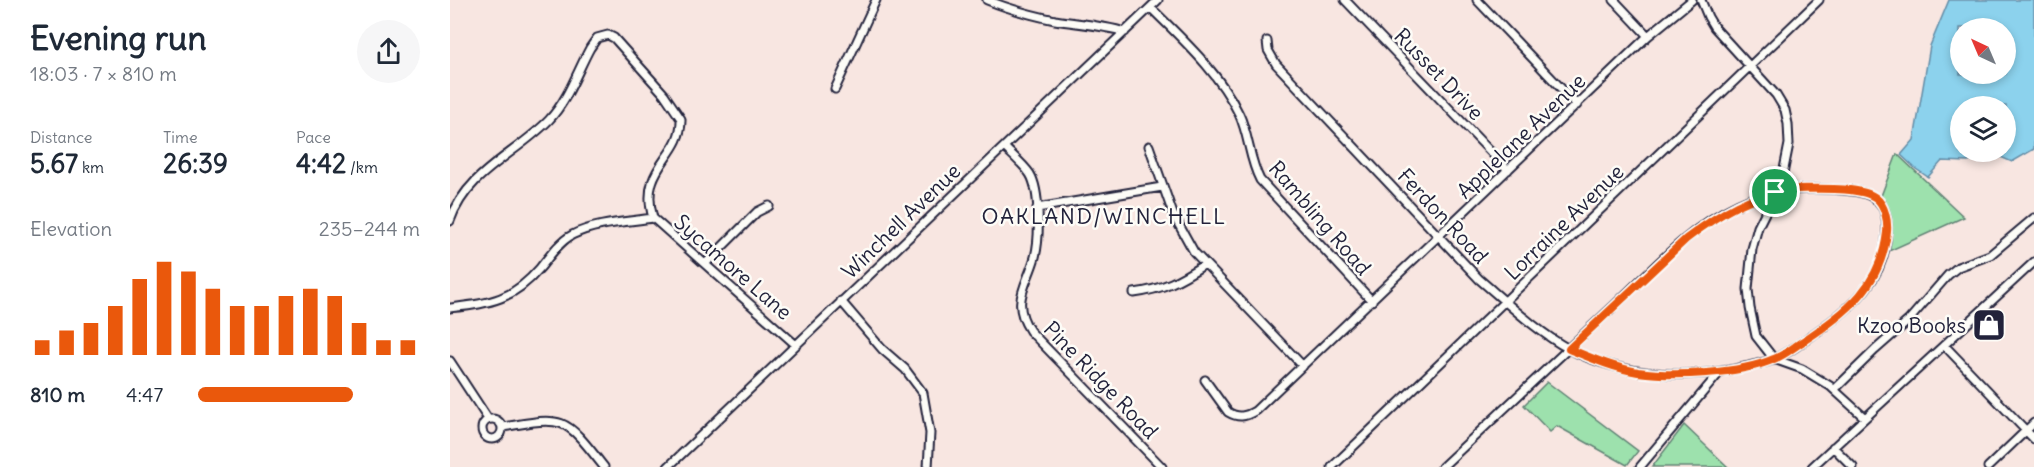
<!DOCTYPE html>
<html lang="en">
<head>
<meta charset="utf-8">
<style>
	:root { --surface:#fff; --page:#f6f6f7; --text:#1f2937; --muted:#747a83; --accent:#ea580c }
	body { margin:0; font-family:Delius,sans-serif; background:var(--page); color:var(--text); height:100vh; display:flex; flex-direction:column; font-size:22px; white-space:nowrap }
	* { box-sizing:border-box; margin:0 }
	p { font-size:20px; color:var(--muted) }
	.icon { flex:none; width:33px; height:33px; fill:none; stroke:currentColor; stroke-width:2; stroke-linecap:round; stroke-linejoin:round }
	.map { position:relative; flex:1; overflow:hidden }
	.sheet { display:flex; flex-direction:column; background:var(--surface); width:450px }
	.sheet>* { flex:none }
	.needle { width:39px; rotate:316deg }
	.fabs { position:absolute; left:1500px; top:18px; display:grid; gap:12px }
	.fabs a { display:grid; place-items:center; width:66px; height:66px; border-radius:50%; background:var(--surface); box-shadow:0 3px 9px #0003; font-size:30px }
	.pin { position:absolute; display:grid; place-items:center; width:51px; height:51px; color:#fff; margin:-26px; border:3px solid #fff; border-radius:50%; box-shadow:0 2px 6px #0007 }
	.round { display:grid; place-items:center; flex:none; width:63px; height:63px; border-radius:32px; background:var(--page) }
	.headline { display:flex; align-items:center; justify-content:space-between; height:102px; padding:0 30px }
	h1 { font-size:33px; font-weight:800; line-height:45px }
	.stats { display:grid; grid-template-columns:repeat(3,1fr); gap:9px; height:102px; padding:6px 30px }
	.stats div { display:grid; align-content:center }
	.stats b { font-size:26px; font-weight:800 }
	.stats small { font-size:16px; font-weight:400 }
	.stats p { font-size:16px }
	.chart { height:168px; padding:12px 30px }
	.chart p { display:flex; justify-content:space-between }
	.chart svg { width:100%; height:108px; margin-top:6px; stroke:var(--accent); stroke-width:6 }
	ul { padding:0 30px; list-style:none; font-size:20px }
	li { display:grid; grid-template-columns:96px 72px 1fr; align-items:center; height:45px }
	li i { height:15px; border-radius:8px; background:var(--accent) }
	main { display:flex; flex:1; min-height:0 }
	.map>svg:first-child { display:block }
	.green { fill:#9de1ad; stroke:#608274; stroke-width:1.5 }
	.water { fill:#8cd2ed; stroke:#628ca6; stroke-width:1.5; fill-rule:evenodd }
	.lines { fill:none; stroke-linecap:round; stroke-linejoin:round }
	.minor-casing { stroke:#22223b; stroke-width:11 }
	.minor { stroke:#fdfcf7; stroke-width:7 }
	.route-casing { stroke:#fff; stroke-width:12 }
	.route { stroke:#ea580c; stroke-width:8 }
	.labels { text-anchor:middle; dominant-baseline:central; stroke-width:5; stroke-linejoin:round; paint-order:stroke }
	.street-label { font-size:21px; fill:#22223b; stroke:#fdfcf7 }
	.poi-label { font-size:21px; fill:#22223b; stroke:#fdfcf7; text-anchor:end }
	.neighbourhood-label { font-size:22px; letter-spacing:1.5px; fill:#22223b; stroke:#fdfcf7 }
</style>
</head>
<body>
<main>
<section class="sheet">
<div class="headline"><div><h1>Evening run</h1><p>18:03 · 7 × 810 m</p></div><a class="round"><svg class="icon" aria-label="share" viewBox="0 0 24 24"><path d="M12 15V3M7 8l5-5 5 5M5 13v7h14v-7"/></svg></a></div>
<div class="stats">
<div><p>Distance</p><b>5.67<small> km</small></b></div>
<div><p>Time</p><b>26:39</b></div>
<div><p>Pace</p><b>4:42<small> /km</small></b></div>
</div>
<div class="chart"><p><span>Elevation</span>235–244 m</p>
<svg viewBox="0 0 160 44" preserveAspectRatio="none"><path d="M5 44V38M15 44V34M25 44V31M35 44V24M45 44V13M55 44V6M65 44V10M75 44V17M85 44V24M95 44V24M105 44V20M115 44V17M125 44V20M135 44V31M145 44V38M155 44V38"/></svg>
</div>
<ul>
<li><b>810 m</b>4:47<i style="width:70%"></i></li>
</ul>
</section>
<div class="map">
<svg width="1584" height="467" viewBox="0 0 1584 467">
	<rect width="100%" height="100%" fill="#f8e6e1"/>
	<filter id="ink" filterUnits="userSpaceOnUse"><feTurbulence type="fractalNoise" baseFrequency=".0167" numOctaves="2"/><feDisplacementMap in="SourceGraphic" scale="12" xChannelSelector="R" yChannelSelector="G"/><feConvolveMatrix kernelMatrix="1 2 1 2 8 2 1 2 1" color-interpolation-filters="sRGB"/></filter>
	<g filter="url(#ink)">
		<path class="green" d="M 1447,154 L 1514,217 L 1439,251 C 1444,227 1444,217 1431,196 Z
			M 1097,382 L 1188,451 L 1177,465 L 1107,426 L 1100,432 L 1074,405 Z
			M 1234,425 L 1278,467 L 1202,467 Z"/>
		<path class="water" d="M 1499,0 L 1584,0 L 1584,149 L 1562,162 L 1544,154 L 1518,162 L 1492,161 L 1478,177 L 1466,169 L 1451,155 L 1464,140 L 1480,46 ZM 1510,28 L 1556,28 L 1556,74 L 1510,74 ZM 1510,106 L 1556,106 L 1556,152 L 1510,152 Z"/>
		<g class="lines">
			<g class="minor-casing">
				<path id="minor" d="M 537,0 C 559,9 581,15 605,20 C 629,24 652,25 675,32
					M 895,0 L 1058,170
					M 1027,0 L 1127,105
					M 1164,0 L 1198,36
					M 1251,0 L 1258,17 L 1264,27 L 1326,95 L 1335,110 L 1338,124 L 1339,144 L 1332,179 L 1308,227 L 1302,249 L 1298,289 L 1300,308 L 1306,336 L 1324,359 L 1352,369 L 1380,386 L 1415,418
					M 701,8 C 733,40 769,72 789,114 C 799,135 799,159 810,180 L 922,301
					M 817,41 L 818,50 L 826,64 L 1029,279 C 1056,302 1089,333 1119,349 C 1173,377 1241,380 1299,366 C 1307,364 1317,362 1325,359 C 1342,351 1359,337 1375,326 C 1404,305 1432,279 1436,241 C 1439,213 1435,195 1403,191 C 1364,187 1323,187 1287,205 C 1240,227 1203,269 1166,304 C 1108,359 1050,413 992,467
					M 385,89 L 426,0
					M 699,146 L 723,214 L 744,252 L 853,366
					M 554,147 C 562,155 573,164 580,174 C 590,190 590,238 585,257 C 577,286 560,301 580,331 L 712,467
					M 587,208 L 712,187
					M 0,221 C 17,172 65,155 99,120 C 118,100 127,72 140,48 L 147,38 L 158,35 L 164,38 L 214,94 L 231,119 C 232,158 188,166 203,218 L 346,345
					M 256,263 L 307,212 L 319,206
					M 684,293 C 714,289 730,280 755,264
					M 391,301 L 432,349 L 455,369 L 473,393 L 480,433 L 478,467
					M 0,308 C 40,303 62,301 90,268 C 99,257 109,242 122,235 C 145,223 177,222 203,218
					M 1494,345 L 1584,439
					M 0,361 L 38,419
					M 755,380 L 778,412 C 788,418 795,417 805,411 L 1198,36 L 1242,0
					M 1385,389 L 1425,350 L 1458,321 L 1498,275 L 1508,267 L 1540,255 L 1584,218
					M32 429a10 10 0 1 1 20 0a10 10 0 1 1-20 0Z
					M 53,427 C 115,416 114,416 154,467
					M 1383,447 L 1403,467
					M 218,467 L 708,0
					M 882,467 L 1369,0
					M 1190,467 L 1270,372
					M 1362,467 L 1584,262
					M 1538,467 L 1584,423"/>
			</g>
			<use href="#minor" class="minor"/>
		</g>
	</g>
	<g class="lines" filter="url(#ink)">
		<g class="route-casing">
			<path id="route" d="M 1345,189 C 1365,189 1411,186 1426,198 C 1435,205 1438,221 1437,232 C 1431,286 1398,311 1355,340 C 1345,346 1335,355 1324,359 C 1290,374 1224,377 1188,372 C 1164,368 1141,358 1119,349 L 1236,239 C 1270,213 1302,193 1345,189 Z"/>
		</g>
		<use href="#route" class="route"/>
	</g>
	<defs>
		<g id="shop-square" transform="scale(1.725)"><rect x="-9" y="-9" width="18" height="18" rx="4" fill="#22223b" stroke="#fdfcf7"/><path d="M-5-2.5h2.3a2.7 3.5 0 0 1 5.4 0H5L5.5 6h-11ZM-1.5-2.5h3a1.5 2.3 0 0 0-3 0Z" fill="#fff"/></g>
	</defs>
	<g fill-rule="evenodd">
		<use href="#shop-square" x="1539" y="325"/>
	</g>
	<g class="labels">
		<g class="street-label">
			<text transform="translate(989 74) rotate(46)">Russet Drive</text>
			<text transform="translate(1071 136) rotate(-44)">Applelane Avenue</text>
			<text transform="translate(993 216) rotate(47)">Ferdon Road</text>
			<text transform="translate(870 218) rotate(49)">Rambling Road</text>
			<text transform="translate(451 221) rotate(-44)">Winchell Avenue</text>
			<text transform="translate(1114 222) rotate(-44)">Lorraine Avenue</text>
			<text transform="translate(283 267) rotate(41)">Sycamore Lane</text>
			<text transform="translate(651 380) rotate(46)">Pine Ridge Road</text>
		</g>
		<g class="poi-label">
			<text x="1516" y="325">Kzoo Books</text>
		</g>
		<g class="neighbourhood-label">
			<text x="654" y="216">OAKLAND/WINCHELL</text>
		</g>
	</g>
</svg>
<div class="fabs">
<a><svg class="needle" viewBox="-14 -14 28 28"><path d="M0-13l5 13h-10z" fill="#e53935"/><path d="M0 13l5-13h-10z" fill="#747a83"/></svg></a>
<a><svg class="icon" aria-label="layers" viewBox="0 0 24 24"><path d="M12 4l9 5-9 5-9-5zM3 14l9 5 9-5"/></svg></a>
</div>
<div class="pin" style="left:1325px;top:192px;background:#1e9e55"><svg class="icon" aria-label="arrive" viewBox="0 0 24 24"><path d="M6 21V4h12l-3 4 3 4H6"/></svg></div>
</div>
</main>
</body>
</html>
